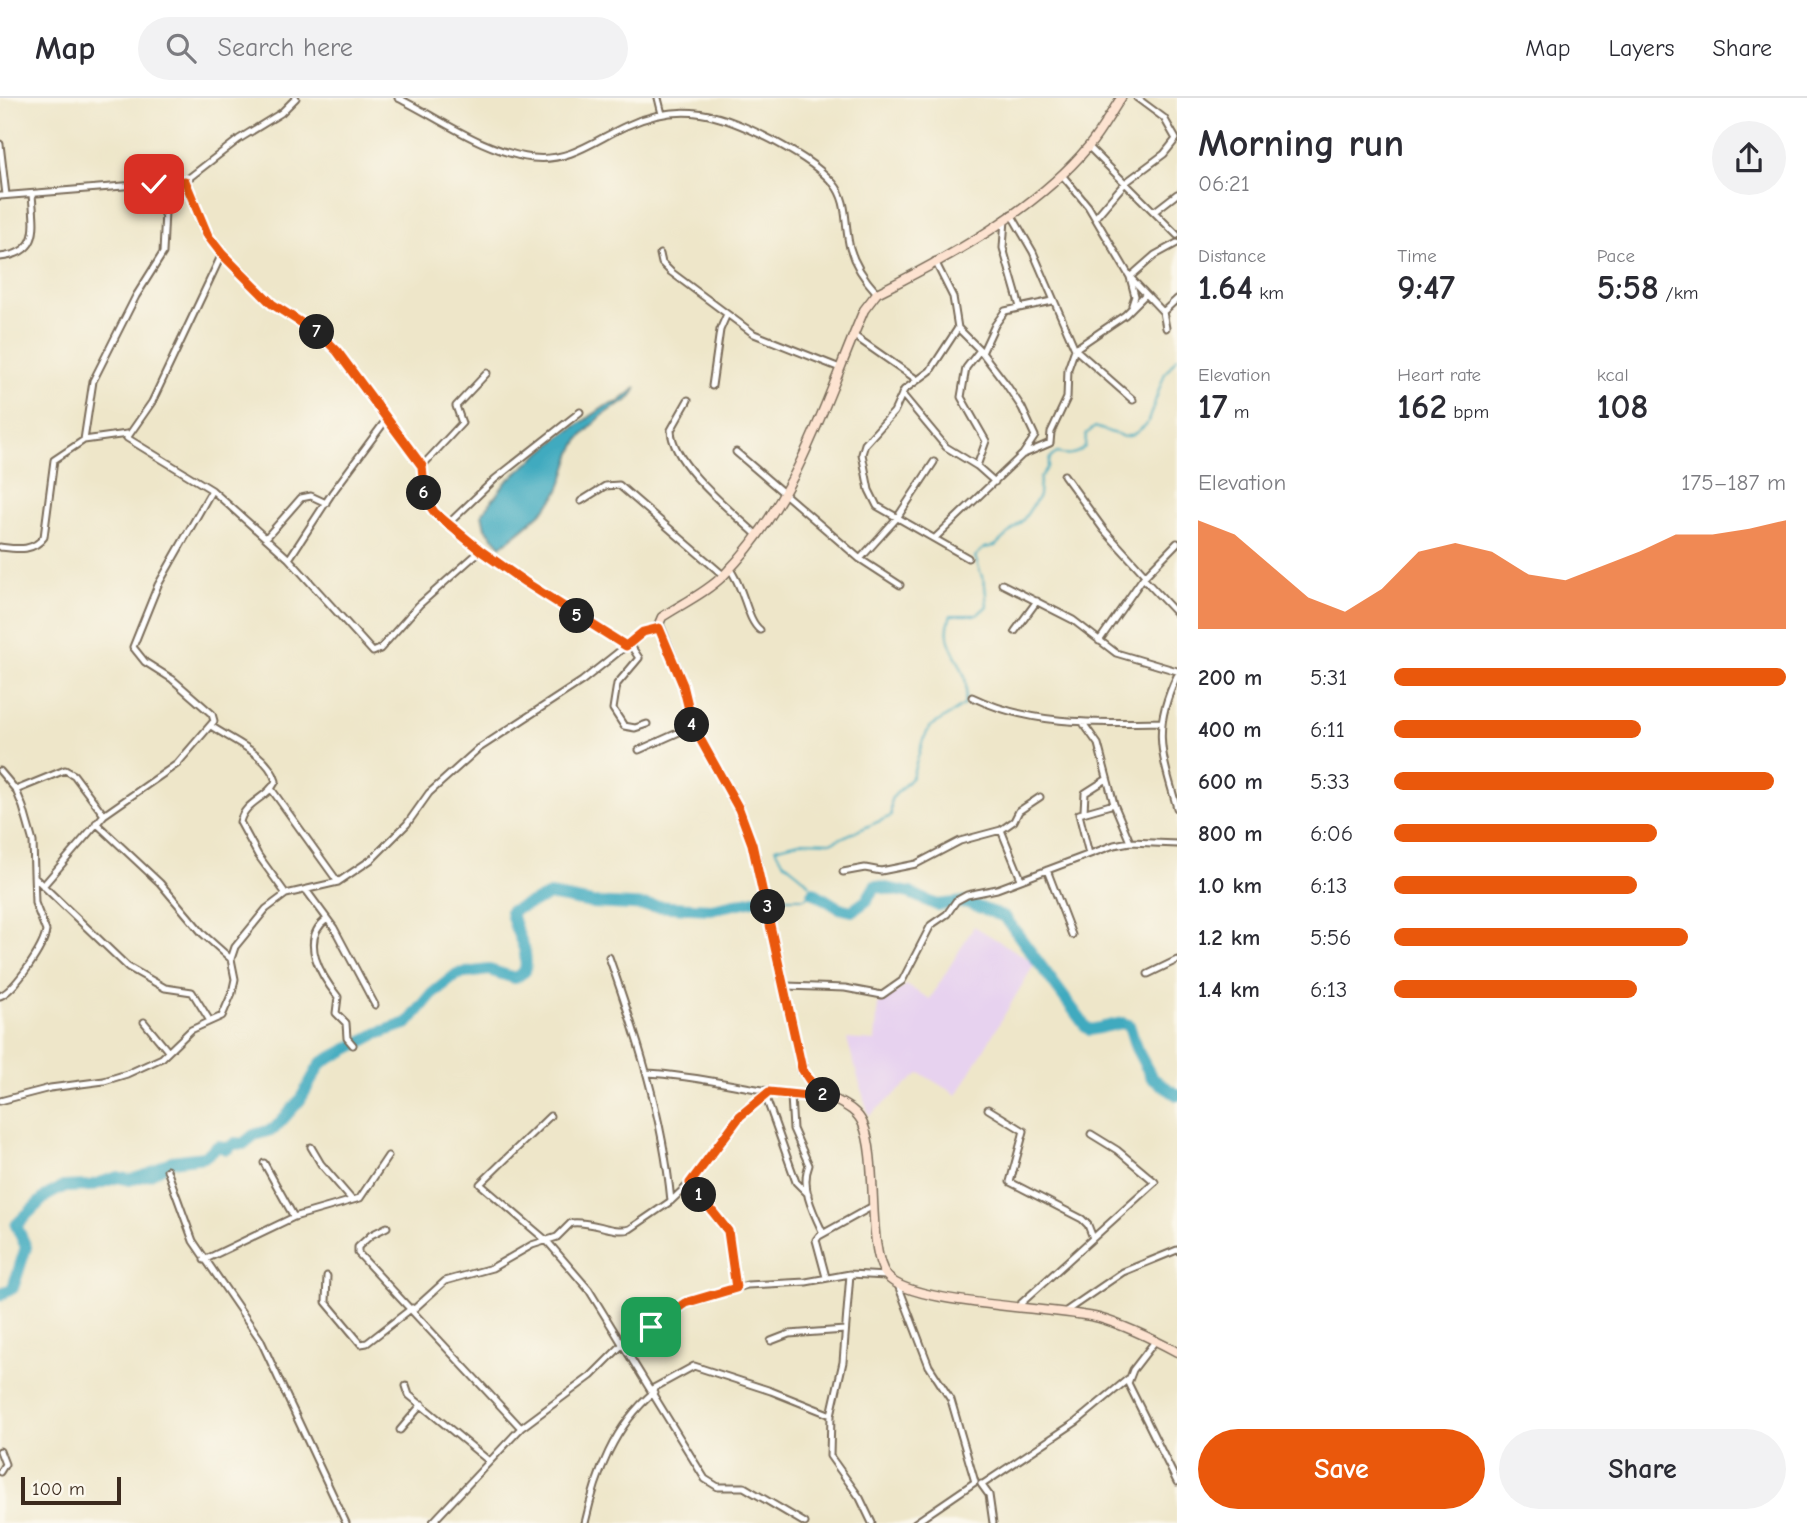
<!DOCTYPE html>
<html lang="en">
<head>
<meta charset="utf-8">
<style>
	:root { --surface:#fff; --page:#f2f2f3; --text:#2b2b33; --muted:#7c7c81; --line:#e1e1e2; --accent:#ea580c }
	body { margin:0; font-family:"Comic Neue",sans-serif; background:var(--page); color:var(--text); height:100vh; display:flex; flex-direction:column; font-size:26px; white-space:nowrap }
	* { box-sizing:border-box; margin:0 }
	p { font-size:23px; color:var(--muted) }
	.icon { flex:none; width:38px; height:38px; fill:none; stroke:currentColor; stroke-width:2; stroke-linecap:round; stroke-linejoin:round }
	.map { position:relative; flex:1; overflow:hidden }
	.sheet { display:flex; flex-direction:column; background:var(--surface); width:630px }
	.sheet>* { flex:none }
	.scale { position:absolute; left:21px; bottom:18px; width:100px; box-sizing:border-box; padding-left:7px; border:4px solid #3b2a1e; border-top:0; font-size:19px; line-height:24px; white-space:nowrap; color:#3b2a1e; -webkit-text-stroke:5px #fbf7ec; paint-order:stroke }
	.pin { position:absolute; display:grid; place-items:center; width:60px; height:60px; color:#fff; margin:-30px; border-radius:14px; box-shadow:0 4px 10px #0006 }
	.km { position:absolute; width:35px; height:35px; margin:-18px; border-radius:50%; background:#222; color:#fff; font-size:19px; line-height:35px; text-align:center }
	.round { display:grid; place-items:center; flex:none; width:74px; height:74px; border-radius:37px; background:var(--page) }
	.headline { display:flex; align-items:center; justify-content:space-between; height:119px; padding:0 21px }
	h1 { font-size:38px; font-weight:800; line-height:52px }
	.metrics { display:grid; grid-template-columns:repeat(3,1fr); gap:10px; height:119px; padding:7px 21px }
	.metrics div { display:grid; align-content:center }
	.metrics b { font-size:35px; font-weight:800 }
	.metrics small { font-size:19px; font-weight:400 }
	.metrics p { font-size:19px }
	.chart { height:196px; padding:14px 21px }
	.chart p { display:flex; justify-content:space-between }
	.chart svg { width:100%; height:126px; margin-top:7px; fill:var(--accent); opacity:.7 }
	.action { display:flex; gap:14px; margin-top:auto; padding:14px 21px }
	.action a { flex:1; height:80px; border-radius:42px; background:var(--accent); color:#fff; font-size:28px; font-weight:800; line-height:80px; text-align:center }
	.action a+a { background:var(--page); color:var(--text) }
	ul { padding:0 21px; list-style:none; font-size:23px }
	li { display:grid; grid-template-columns:112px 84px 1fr; align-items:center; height:52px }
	li i { height:18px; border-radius:9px; background:var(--accent) }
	header { display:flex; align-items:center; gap:42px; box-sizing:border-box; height:98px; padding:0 35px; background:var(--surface); border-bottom:2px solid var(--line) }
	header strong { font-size:33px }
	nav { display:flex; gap:38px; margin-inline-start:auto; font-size:24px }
	.search { width:490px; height:63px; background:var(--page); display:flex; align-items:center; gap:18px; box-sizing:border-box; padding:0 24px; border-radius:38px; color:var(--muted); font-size:26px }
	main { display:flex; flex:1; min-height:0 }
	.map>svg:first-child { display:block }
	.built { fill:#e7d2ef }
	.water { fill:#3faabf; stroke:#3d6a6e; stroke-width:2 }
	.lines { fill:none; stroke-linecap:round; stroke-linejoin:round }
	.stream { stroke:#3faabf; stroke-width:2 }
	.river { stroke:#3faabf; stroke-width:12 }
	.street-casing { stroke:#7a6c5a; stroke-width:9 }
	.secondary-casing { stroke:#7a6c5a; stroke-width:11 }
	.street { stroke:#fff; stroke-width:5 }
	.secondary { stroke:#fde3d1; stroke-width:8 }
	.route-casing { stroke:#fff; stroke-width:14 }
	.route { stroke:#ea580c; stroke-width:9 }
</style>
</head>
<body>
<header>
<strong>Map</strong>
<div class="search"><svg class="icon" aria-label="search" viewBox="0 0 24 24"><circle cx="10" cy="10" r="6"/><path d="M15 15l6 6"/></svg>Search here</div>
<nav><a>Map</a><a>Layers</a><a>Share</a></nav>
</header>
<main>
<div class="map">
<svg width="1177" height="1425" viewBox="0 0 1177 1425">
	<rect width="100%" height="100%" fill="#fbf7ec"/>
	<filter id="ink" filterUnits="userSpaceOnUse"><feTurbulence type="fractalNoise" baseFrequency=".0143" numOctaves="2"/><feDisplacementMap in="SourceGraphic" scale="14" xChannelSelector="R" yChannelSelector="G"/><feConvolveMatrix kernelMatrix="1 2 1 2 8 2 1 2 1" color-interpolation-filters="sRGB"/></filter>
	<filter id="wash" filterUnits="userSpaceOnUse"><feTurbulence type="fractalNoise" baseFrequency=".00686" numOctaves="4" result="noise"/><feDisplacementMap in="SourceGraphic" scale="28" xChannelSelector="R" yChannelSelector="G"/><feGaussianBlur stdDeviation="1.57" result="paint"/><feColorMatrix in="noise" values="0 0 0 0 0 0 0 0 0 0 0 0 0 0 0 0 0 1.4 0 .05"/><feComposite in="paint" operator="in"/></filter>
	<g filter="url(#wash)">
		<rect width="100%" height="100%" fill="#eee6c9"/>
		<path class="built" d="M 974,828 L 1035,865 L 957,997 L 920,975 L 869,1018 L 847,941 L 875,943 L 878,906 L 906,887 L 930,901 Z"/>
		<path class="water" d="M 637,289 C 630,305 624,304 610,312 C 601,317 593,327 586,334 C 568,351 569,372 559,392 C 551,409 517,436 501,448 L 485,430 L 482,416 L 507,383 L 560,339 L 606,308 L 619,304 Z"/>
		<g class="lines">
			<path class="stream" d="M 768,800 L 805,800 L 813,794 C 805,773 783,771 775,750 L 803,743 L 832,744 L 891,718 L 891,701 L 912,679 L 923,642 L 930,629 L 964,607 C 976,564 936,553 951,517 L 977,517 L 987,508 L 985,487 L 975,459 L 984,450 L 995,448 L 1023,422 L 1039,398 L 1040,380 L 1048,369 L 1050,360 L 1057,355 C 1069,358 1075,357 1085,349 L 1086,336 L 1095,329 L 1124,339 L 1133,337 L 1147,326 L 1165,275 L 1177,260"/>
			<path class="river" d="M 813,794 L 839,810 L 852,813 L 866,803 L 875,788 L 910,795 L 937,807 L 965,804 L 1005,819 L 1086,929 L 1090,932 L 1122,925 L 1129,927 L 1136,950 L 1152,980 L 1177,997
				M 0,1197 L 13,1190 L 26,1149 L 16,1127 L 46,1098 L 63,1089 L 90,1088 L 118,1079 L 129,1082 L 150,1076 L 172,1063 L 204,1059 L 218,1048 L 227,1051 L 235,1045 L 243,1046 L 254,1037 L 274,1031 L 300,1002 L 321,965 L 376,936 L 408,925 L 432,896 L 457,876 L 489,872 L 515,880 L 525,873 C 529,845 515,839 511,813 L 550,797 L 592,805 L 711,811 L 759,801"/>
		</g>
	</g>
	<g filter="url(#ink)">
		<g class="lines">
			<g class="street-casing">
				<path id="street" d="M 398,0 C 441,21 484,54 533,60 C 570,64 595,42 626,28 C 682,2 721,16 772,42 C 794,54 816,66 833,85 C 849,103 844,128 850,150 C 855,168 865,182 877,195
					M 658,0 L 662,16
					M 0,46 L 6,97
					M 1089,49 L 1177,137
					M 1062,77 L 1088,108 L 1130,179 L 1163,214 L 1166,230
					M 185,83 L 239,41 L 281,15 L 296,0
					M 0,98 L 185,83 L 208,138 L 222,156 L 263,199 L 322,238 L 347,267 L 422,368 L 425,401 L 435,415 L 480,453 L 525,484 L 626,548 L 643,534 L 659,530
					M 1155,113 L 1177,96
					M 1011,116 L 1033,154 L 1075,251 L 1133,302
					M 1095,120 L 1125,85 L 1164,56 L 1176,41 L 1164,20 L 1137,0
					M 1005,121 L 1003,150 L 1020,209
					M 660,156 L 662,165 L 671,174 L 754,236 L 840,270
					M 0,159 C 42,155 34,128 32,96
					M 935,163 L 953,199 L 958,230 L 980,252 L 1006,286 L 1022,310 L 1035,338 L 1023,356 L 936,439
					M 1132,207 L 1135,198 L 1130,179 L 1155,157 L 1177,145
					M 1163,214 L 1177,201
					M 958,230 L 930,273 L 904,292 L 894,314 L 865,346 L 862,356 L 869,392 L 877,408 L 968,460
					M 853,237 L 916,281
					M 982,255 L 995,227 L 1005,213 L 1052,203
					M 712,288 L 720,232 L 727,216
					M 902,296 L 946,349 L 977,368 L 995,384
					M 688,302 L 671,332 C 672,367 734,415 758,438
					M 84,342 L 93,283 L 136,198 L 163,155 L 165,113 L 178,82
					M 736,354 L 860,461 L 900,487
					M 1024,356 L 1050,345 L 1051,334 L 1067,300 L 1068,271 L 1075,251 L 1125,217 L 1145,197
					M 422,368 L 462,325 L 456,308 L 487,275
					M 977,368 L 986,343 L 961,299 L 966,270 L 980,252
					M 1064,377 L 1104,432 L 1145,477
					M 212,392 L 289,461 L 373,554 L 380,551 L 419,507 L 480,453
					M 581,403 L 605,388 L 619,387 L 723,477
					M 448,426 L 495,381 L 580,314
					M 266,440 L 301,400 L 311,398 L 326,405
					M 0,449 C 17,451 33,454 44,439 L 54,362 L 84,342 L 127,336
					M 289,461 L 332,395 L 386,322
					M 860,461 L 897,420 L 934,364
					M 729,470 C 745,490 746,521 760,532
					M 1143,480 L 1177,516
					M 1002,486 L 1073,522 L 1116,555 L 1177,573
					M 1015,533 L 1037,503
					M 1099,543 L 1143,480 L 1177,445
					M 629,545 L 639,560 L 617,586 L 613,611 L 624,628 L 635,630 L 647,626
					M 1177,578 C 1151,632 1162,657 1177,710
					M 972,599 C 1032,628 1098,625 1162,624
					M 1083,625 L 1098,646 L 1114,706 L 1130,744
					M 211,628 C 233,643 268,656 276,683 C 267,701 245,703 240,724 L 258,757 L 286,796
					M 639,652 L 693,628
					M 0,673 L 16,692 L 23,709 L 33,744 L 35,805 L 46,833 C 44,849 15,892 0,898
					M 16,692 L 65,672 L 74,677 L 104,717
					M 272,692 L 338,784
					M 1084,713 L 1085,695 L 1107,681
					M 96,725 L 160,785 L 203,836 L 231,861
					M 1001,732 L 1014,723 L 1019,713 L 1040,699
					M 1089,756 L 1079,716 L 1114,706
					M 1047,772 L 1072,837
					M 843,774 L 865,770 L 881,773 L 916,766 L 960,743 L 1001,732 L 1021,781
					M 35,780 L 128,869 L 165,890 L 192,894 L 210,923
					M 43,788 L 104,717 L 177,666 L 214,623 L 212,616 L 172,581 L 145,564 L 133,549 L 158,487 L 212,392 L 127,340 L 152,304 L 222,156
					M 306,792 L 334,830 L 375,907
					M 327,821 C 298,842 322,879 338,899 L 336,915 L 346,925 L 347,940 L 353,947
					M 609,859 C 637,938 663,1019 671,1103
					M 1148,876 L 1177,862
					M 786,888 L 845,890 L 882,897 L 902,883 L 931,827 L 947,816 L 956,803 L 967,797 L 997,791 L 1114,747 L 1130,744 L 1177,746
					M 144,924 L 167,952
					M 647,975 C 708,978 766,997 827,1000
					M 765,997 L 796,1084 L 808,1096
					M 791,998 L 793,1031 L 809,1067 C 800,1089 813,1114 823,1135
					M 0,1003 L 50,990 L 104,983 L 127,976 L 162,960 L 191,932 L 222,918 L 232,895 L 235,881 L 231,861 L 235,849 L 266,811 L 286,796 L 338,784 L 372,761 L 407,726 L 429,695 L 478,651 L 582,583 L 626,548
					M 988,1011 L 1024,1033 L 1010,1084 L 1082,1121 L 1088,1127 L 1093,1140
					M 550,1018 L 480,1086 L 547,1143 L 589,1192 L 705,1381 L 718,1389 L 744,1389 L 805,1425
					M 311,1049 L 321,1066 L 352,1102
					M 264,1065 L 294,1119
					M 167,1072 L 193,1143 L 260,1241 L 346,1425
					M 690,1085 L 728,1133 L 736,1190
					M 387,1129 L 371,1137 L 358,1149 L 358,1155 L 521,1330
					M 204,1162 L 294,1119 L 360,1100 L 388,1058
					M 850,1176 L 843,1264 L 831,1317 L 830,1358 L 860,1400 L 872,1425
					M 327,1178 L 326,1204 L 361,1246 L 367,1245 L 412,1210
					M 826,1179 L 816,1142 L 819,1138 L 873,1108
					M 898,1187 L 929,1268 L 951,1302 L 975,1384 L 915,1425
					M 1017,1209 L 1155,1084 L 1117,1052 L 1091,1036
					M 413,1212 L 445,1183 L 492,1170 L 532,1147 L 557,1139 L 571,1125 C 592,1122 612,1136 630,1131 L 671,1103 L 690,1085 L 740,1018 L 769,994
					M 1066,1213 L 1123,1174 L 1177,1152
					M 1156,1242 L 1133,1272 L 1128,1285 L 1177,1384
					M 771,1243 L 789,1236 L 845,1232
					M 406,1288 L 409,1297 L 489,1363
					M 652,1291 L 694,1268 L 771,1293 L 831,1317
					M 400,1332 L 422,1306
					M 0,1353 L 5,1366 L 0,1374
					M 981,1386 L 989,1397 L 993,1425
					M 983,1386 L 1076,1324 L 1128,1281
					M 432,1425 L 521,1330 L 591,1278 L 624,1245 L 685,1205 L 747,1187 L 806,1184 L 850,1176 L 886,1178
					M 585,1425 C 596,1376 614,1328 654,1294"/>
			</g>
			<g class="secondary-casing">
				<path id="secondary" d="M 1121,0 C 1110,16 1101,34 1088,49 C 1037,111 948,160 877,195 L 864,212 C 824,305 797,403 724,477 C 707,494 682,506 662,519 L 659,526 L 683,587 L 693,628 L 739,711 L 752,746 L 802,971 C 818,1005 852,1000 863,1026 C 879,1062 866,1152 887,1178 C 909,1207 1058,1209 1099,1220 C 1127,1228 1151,1240 1177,1254"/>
			</g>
			<use href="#street" class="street"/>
			<use href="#secondary" class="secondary"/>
		</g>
	</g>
	<g class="lines" filter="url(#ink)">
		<g class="route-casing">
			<path id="route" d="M 154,86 L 185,83 L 208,138 L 222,156 L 272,206 L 322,238 L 337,253 L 422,368 L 425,401 L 435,415 L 481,453 L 525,484 L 626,548 L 643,534 L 659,530 L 683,587 L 693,628 L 739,711 L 752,746 L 802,971 L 814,989 L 827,1000 L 769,994 L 740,1018 L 690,1085 L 728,1133 L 736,1190 L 685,1205 L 651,1229"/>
		</g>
		<use href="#route" class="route"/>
	</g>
</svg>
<div class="scale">100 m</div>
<div class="pin" style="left:651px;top:1229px;background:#1e9e55"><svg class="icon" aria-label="arrive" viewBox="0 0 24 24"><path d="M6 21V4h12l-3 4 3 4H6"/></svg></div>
<div class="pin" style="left:154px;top:86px;background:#d93025"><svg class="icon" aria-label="check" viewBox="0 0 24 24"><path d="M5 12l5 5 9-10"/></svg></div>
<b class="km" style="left:699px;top:1097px">1</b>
<b class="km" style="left:823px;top:997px">2</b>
<b class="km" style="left:768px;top:809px">3</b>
<b class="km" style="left:692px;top:627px">4</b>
<b class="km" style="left:577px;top:518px">5</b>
<b class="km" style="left:424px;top:395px">6</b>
<b class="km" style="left:317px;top:234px">7</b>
</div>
<section class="sheet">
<div class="headline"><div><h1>Morning run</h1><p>06:21</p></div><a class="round"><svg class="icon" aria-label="share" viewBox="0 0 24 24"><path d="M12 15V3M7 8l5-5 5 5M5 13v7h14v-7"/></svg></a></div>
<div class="metrics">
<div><p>Distance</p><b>1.64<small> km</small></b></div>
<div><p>Time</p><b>9:47</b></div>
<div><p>Pace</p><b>5:58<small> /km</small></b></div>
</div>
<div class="metrics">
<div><p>Elevation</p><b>17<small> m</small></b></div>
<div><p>Heart rate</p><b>162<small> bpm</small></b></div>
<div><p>kcal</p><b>108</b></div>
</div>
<div class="chart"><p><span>Elevation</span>175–187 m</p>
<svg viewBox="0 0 160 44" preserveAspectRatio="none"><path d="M0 44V6L10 11L20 22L30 33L40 38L50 30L60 17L70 14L80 17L90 25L100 27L110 22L120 17L130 11L140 11L150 9L160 6V44z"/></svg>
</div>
<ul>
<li><b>200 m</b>5:31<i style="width:100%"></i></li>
<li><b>400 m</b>6:11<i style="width:63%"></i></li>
<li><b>600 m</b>5:33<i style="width:97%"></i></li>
<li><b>800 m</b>6:06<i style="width:67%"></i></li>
<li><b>1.0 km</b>6:13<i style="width:62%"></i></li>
<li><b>1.2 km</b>5:56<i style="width:75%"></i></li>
<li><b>1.4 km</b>6:13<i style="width:62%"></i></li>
</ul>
<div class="action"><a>Save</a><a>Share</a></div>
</section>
</main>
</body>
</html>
